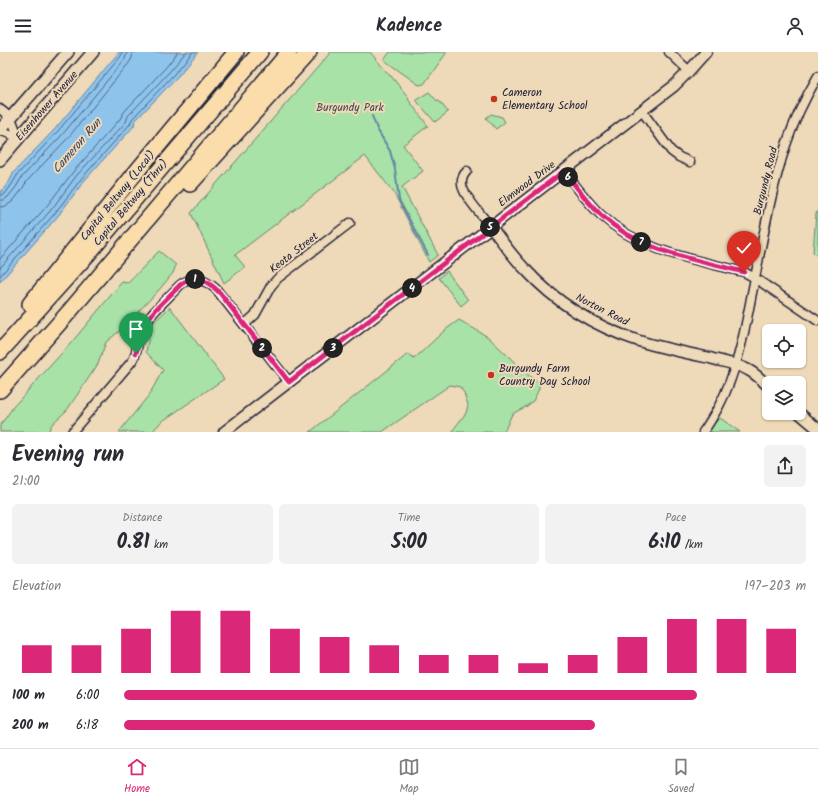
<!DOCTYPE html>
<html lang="en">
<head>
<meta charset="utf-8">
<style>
	:root { --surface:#fff; --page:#f2f2f3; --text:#2b2b33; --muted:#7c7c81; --line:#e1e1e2; --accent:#db2777 }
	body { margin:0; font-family:Kalam,sans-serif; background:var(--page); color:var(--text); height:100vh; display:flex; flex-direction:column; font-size:15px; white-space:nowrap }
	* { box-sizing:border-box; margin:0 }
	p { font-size:13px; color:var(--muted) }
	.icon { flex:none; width:22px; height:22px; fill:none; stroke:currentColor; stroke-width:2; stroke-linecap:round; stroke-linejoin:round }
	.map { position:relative; height:380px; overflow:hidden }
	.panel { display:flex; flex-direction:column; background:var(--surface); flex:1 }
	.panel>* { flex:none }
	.buttons { position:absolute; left:762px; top:272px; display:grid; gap:8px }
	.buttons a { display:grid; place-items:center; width:44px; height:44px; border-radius:6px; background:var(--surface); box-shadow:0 1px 3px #0004; font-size:20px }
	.pin { position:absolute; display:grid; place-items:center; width:34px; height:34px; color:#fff; margin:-41px -17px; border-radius:50% 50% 50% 0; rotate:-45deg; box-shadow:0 0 4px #0007 }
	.pin .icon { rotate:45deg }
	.km { position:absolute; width:20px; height:20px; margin:-10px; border-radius:50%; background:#222; color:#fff; font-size:11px; line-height:20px; text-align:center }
	.round { display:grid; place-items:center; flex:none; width:42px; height:42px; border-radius:6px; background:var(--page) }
	.overview { display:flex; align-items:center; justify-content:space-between; height:68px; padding:0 12px }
	h1 { font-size:22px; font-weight:600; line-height:30px }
	.stats { display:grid; grid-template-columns:repeat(3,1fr); gap:6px; height:68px; padding:4px 12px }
	.stats div { display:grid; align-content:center; border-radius:6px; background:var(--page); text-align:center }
	.stats b { font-size:20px; font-weight:600 }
	.stats small { font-size:11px; font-weight:400 }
	.stats p { font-size:11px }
	.chart { height:112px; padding:8px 12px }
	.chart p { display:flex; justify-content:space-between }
	.chart svg { width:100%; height:72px; margin-top:4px; stroke:var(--accent); stroke-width:6 }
	ul { padding:0 12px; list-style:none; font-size:13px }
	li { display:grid; grid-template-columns:64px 48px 1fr; align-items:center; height:30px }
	li i { height:10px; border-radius:5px; background:var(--accent) }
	header { display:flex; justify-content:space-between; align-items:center; height:52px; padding:0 12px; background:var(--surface); font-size:18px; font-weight:600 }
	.tab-bar { display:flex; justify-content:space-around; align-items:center; height:56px; border-top:1px solid var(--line); background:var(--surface); font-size:11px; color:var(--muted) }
	.tab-bar a { display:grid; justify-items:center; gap:2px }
	.tab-bar .on { color:var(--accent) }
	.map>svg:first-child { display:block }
	.green { fill:#a8e2a7; stroke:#658271 }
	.water { fill:#8ec4ec; stroke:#6383a5 }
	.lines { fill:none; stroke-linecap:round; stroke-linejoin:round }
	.shore { stroke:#4d6382; stroke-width:1 }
	.stream { stroke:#6383a5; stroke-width:2 }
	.minor-casing { stroke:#22223b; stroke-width:11 }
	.tertiary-casing { stroke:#22223b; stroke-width:13 }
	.secondary-casing { stroke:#22223b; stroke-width:14 }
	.motorway-casing { stroke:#22223b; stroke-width:18 }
	.minor { stroke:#eed9b8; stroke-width:8 }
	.tertiary { stroke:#eed9b8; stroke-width:10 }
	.secondary { stroke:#eed9b8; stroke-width:11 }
	.motorway { stroke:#fbddab; stroke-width:15 }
	.route-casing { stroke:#fff; stroke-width:8 }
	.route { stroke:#db2777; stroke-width:5 }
	.poi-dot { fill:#c8321e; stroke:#eed9b8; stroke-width:1.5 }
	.labels { text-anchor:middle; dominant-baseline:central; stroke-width:4; stroke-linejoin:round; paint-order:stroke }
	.poi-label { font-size:11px; fill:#22223b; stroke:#eed9b8; text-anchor:start }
	.street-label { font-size:11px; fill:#22223b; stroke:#eed9b8 }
	.park-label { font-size:11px; fill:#3d4851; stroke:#eed9b8 }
	.water-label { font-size:12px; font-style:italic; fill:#38425e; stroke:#eed9b8 }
</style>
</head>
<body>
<header><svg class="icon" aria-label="menu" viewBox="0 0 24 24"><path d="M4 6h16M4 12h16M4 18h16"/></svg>Kadence<svg class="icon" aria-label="person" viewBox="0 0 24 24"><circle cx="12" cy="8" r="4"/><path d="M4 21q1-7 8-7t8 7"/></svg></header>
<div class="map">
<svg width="818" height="380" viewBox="0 0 818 380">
	<rect width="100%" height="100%" fill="#eed9b8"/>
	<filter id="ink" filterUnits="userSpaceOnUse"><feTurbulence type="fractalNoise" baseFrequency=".025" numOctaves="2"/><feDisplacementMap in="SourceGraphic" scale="8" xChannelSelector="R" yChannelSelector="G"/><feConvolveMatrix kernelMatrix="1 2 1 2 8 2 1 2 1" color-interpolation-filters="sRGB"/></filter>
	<g filter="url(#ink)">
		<path class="green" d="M 331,0 L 370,0 L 390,24 L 391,24 L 409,46 L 408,47 L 428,74 L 403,93 L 423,119 L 402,135 L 438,203 L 429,210 L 394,141 L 365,104 L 235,203 L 245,215 L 224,231 L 191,161 Z
			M 390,0 L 447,0 L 424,32 L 419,33 L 384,8 Z
			M 429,40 L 436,48 L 439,49 L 448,60 L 435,70 L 416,48 Z
			M 491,62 L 502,65 L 505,70 L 496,77 L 486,66 Z
			M 818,158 L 818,205 L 813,200 L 816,162 Z
			M 159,199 L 176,213 L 173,221 L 158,239 L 134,264 L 122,277 L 106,290 L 98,312 L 67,358 L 52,372 L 48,380 L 0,380 L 0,374 L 13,355 L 71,291 L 122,230 L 128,231 Z
			M 447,219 L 468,248 L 461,254 L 439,226 Z
			M 170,255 L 224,327 L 161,370 L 152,380 L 119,380 L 149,343 L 163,318 L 146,300 L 151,273 Z
			M 459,268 L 488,285 L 527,322 L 539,331 L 539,337 L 533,349 L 527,354 L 512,362 L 504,380 L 453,380 L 453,378 L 466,361 L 468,353 L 464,341 L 460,335 L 450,333 L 382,380 L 310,380 L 408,302 L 414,307 L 445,278 Z
			M 720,366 L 740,380 L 705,380 Z"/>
		<path class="water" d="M 119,0 L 198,0 L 178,24 L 135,69 L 134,74 L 84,129 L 58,164 L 0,230 L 0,141 L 9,130 L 14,120 L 55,77 Z"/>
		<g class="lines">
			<path class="shore" d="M 0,143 L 5,142 L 12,132 L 18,122 L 58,79 L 121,4 L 122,0
				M 0,148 L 4,148 L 8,145 L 16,135 L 22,125 L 62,83 L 125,7 L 127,0
				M 0,155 L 6,154 L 13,149 L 21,139 L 27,129 L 67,87 L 129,11 L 132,6 L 133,0
				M 0,207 L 46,155 L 73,120 L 120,67 L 124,60 L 167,14 L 178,0
				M 0,216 L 51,158 L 77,123 L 126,70 L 128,64 L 171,18 L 186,0
				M 0,224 L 55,161 L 81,127 L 130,72 L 132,67 L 175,21 L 193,0"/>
			<path class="stream" d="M 372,64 L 377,77 L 390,99 L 395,117 L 399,148 L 428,203"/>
			<g class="minor-casing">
				<path id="minor" d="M 669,0 L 689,19
					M 0,57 L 11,66 L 19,86
					M 642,59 L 671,99 L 679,105 L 690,110
					M 0,78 L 19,86
					M 467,119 C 463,123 461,127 462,133 C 463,143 484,166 491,175
					M 564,119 C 576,134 587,150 601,163 C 641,200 693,207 744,220 L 755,226 L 818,269
					M 244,273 L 255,263 L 271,234 L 278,226 L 350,171
					M 72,380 L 133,308 C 138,299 137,288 142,278 C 149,262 168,246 180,233 C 193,223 204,227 216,237 L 289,330
					M 703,380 C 709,372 714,363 719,354 C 737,320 745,278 752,241 C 762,192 770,141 786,93 C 794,69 805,46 818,24"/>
			</g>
			<g class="tertiary-casing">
				<path id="tertiary" d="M 491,175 C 502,189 512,204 525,217 C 556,251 596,275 639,289 C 662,296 686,301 710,306 C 723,310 739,312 750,319 C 757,323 763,329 769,335
					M 799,361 L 818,377
					M 224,380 L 674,34 L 689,19 L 706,0"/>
			</g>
			<g class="secondary-casing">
				<path id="secondary" d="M 0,78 L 68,0
					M 0,108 L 93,0"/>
			</g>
			<g class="motorway-casing">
				<path id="motorway" d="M 190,132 L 309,0
					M 30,252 L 137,119 L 236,0
					M 0,300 L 88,202 L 260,0
					M 0,338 L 69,260 L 289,0"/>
			</g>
			<use href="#minor" class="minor"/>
			<use href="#tertiary" class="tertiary"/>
			<use href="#secondary" class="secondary"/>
			<use href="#motorway" class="motorway"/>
		</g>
	</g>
	<g class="lines" filter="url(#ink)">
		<g class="route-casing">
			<path id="route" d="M 136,301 C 138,293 138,286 141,279 C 148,262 168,246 180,233 C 196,221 208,229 220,241 L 289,330 L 564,119 C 576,134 587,150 601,163 C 641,200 693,207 744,220"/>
		</g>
		<use href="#route" class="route"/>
	</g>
	<g class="poi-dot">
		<circle cx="494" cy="47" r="4"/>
		<circle cx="491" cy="323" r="4"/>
	</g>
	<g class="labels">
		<g class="poi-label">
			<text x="502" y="41">Cameron<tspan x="502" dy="13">Elementary School</tspan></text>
			<text x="499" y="317">Burgundy Farm<tspan x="499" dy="13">Country Day School</tspan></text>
		</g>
		<g class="street-label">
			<text transform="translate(47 54) rotate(-49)">Eisenhower Avenue</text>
			<text transform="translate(766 129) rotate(-76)">Burgundy Road</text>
			<text transform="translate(527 132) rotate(-37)">Elmwood Drive</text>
			<text transform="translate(118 144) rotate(-51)">Capital Beltway (Local)</text>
			<text transform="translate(131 151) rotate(-50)">Capital Beltway (Thru)</text>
			<text transform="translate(294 201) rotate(-38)">Keota Street</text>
			<text transform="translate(602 258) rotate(27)">Norton Road</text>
		</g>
		<g class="park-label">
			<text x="350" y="56">Burgundy Park</text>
		</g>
		<g class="water-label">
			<text transform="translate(77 94) rotate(-49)">Cameron Run</text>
		</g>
	</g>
</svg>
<div class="buttons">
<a><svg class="icon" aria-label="locate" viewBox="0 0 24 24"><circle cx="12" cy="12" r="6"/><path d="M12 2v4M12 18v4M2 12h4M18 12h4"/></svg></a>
<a><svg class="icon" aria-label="layers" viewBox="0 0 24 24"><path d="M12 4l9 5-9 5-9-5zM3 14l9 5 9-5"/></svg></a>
</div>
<div class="pin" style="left:136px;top:301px;background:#1e9e55"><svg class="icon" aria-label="arrive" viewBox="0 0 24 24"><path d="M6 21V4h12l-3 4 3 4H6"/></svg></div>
<div class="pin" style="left:744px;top:220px;background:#d93025"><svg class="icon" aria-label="check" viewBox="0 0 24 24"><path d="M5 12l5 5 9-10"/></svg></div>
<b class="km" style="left:195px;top:227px">1</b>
<b class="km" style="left:262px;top:296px">2</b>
<b class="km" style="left:333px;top:296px">3</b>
<b class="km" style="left:412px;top:236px">4</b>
<b class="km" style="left:490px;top:175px">5</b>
<b class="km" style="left:568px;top:125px">6</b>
<b class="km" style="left:641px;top:190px">7</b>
</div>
<section class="panel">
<div class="overview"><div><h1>Evening run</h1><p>21:00</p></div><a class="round"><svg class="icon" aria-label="share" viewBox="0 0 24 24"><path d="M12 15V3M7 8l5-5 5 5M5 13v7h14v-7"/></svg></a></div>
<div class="stats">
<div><p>Distance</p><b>0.81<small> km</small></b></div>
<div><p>Time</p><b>5:00</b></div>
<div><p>Pace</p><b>6:10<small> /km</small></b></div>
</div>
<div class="chart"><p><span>Elevation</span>197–203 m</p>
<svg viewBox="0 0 160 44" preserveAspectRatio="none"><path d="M5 44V27M15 44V27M25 44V17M35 44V6M45 44V6M55 44V17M65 44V22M75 44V27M85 44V33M95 44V33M105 44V38M115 44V33M125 44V22M135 44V11M145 44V11M155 44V17"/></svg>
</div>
<ul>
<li><b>100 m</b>6:00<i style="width:84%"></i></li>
<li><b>200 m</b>6:18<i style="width:69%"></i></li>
</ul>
</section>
<nav class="tab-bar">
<a class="on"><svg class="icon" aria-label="home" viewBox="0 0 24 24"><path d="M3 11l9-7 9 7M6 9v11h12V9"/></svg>Home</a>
<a><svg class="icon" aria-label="map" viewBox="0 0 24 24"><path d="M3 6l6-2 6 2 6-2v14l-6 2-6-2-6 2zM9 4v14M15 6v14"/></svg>Map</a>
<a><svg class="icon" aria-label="saved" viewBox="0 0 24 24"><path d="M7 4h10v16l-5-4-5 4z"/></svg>Saved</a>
</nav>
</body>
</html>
